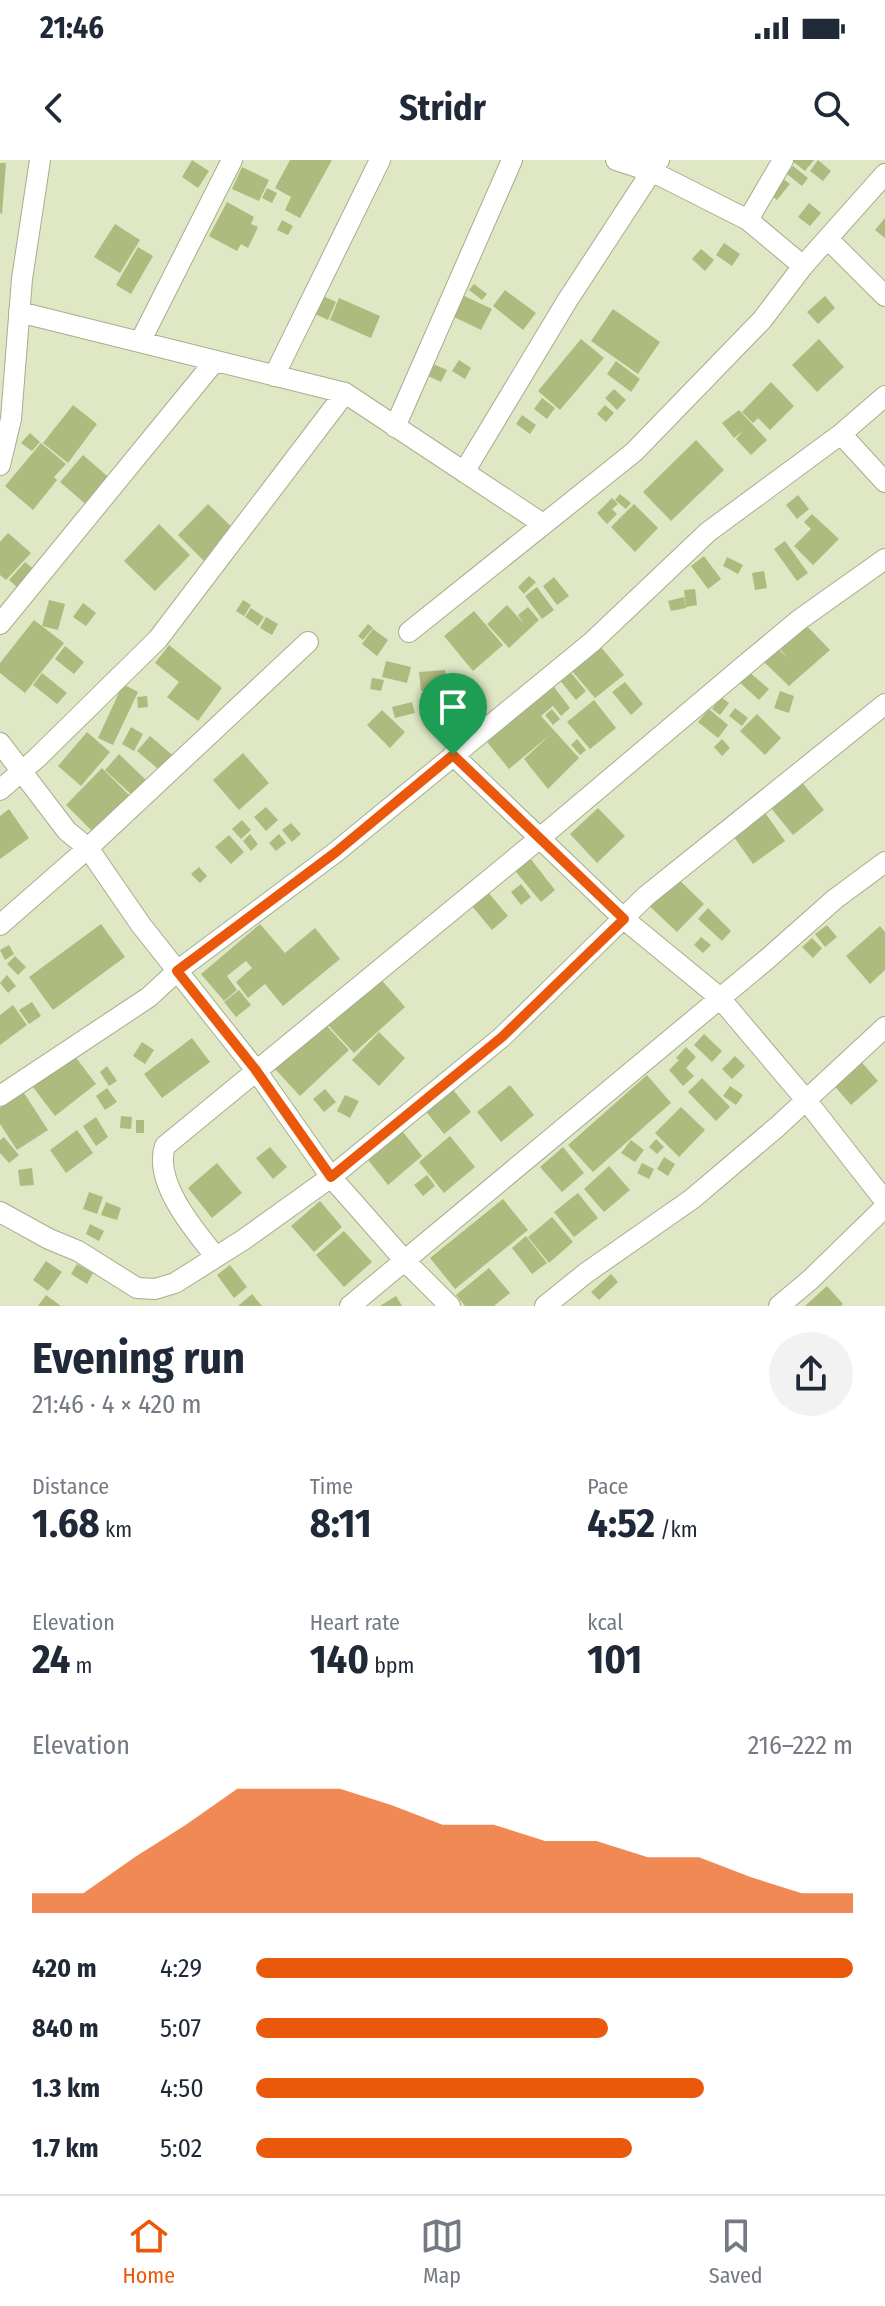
<!DOCTYPE html>
<html lang="en">
<head>
<meta charset="utf-8">
<style>
	:root { --surface:#fff; --page:#f2f2f3; --text:#1f2937; --muted:#747a83; --line:#e0e1e3; --accent:#ea580c }
	body { margin:0; font-family:"Fira Sans Condensed",sans-serif; background:var(--page); color:var(--text); height:100vh; display:flex; flex-direction:column; font-size:30px; white-space:nowrap }
	* { box-sizing:border-box; margin:0 }
	p { font-size:26px; color:var(--muted) }
	.icon { flex:none; width:44px; height:44px; fill:none; stroke:currentColor; stroke-width:2; stroke-linecap:round; stroke-linejoin:round }
	.map { position:relative; height:1146px; overflow:hidden }
	.side { display:flex; flex-direction:column; background:var(--surface); flex:1 }
	.side>* { flex:none }
	.pin { position:absolute; display:grid; place-items:center; width:68px; height:68px; color:#fff; margin:-82px -34px; border-radius:50% 50% 50% 0; rotate:-45deg; box-shadow:0 0 8px #0007 }
	.pin .icon { rotate:45deg }
	.round { display:grid; place-items:center; flex:none; width:84px; height:84px; border-radius:42px; background:var(--page) }
	.overview { display:flex; align-items:center; justify-content:space-between; height:136px; padding:0 32px }
	h1 { font-size:44px; font-weight:700; line-height:60px }
	.metrics { display:grid; grid-template-columns:repeat(3,1fr); gap:12px; height:136px; padding:8px 32px }
	.metrics div { display:grid; align-content:center }
	.metrics b { font-size:40px; font-weight:700 }
	.metrics small { font-size:22px; font-weight:400 }
	.metrics p { font-size:22px }
	.chart { height:224px; padding:16px 32px }
	.chart p { display:flex; justify-content:space-between }
	.chart svg { width:100%; height:144px; margin-top:8px; fill:var(--accent); opacity:.7 }
	ul { padding:0 32px; list-style:none; font-size:26px }
	li { display:grid; grid-template-columns:128px 96px 1fr; align-items:center; height:60px }
	li i { height:20px; border-radius:10px; background:var(--accent) }
	.status { display:flex; justify-content:space-between; align-items:center; height:56px; padding:0 40px; background:var(--surface); direction:ltr }
	.status svg { height:22px; fill:currentColor }
	header { display:flex; justify-content:space-between; align-items:center; height:104px; padding:0 32px; background:var(--surface); font-size:36px; font-weight:700 }
	.menu { display:flex; justify-content:space-around; align-items:center; height:112px; border-top:2px solid var(--line); background:var(--surface); font-size:22px; color:var(--muted) }
	.menu a { display:grid; justify-items:center; gap:4px }
	.menu .selected { color:var(--accent) }
	.map>svg:first-child { display:block }
	.building { fill:#adbb7e }
	.lines { fill:none; stroke-linecap:round; stroke-linejoin:round }
	.street-casing { stroke:#a5ae8c; stroke-width:22 }
	.street { stroke:#fff; stroke-width:20 }
	.route-casing { stroke:#fff; stroke-width:16 }
	.route { stroke:#ea580c; stroke-width:10 }
</style>
</head>
<body>
<div class="status"><b>21:46</b><svg viewBox="0 0 49 12"><path d="M0 12V9h3v3zM5 12V6h3v6zM10 12V3h3v9zM15 12V0h3v12zM26 1h20v11H26zM47 4h2v5h-2z"/></svg></div>
<header><svg class="icon" aria-label="back" viewBox="0 0 24 24"><path d="M15 5l-7 7 7 7"/></svg>Stridr<svg class="icon" aria-label="search" viewBox="0 0 24 24"><circle cx="10" cy="10" r="6"/><path d="M15 15l6 6"/></svg></header>
<div class="map">
<svg width="885" height="1146" viewBox="0 0 885 1146">
	<rect width="100%" height="100%" fill="#dfe7c5"/>
	<path class="building" d="M 192,0 L 209,11 L 198,28 L 182,17 Z
		M 290,0 L 332,0 L 300,58 L 285,50 L 291,37 L 275,28 Z
		M 791,0 L 814,0 L 805,11 Z
		M 818,0 L 831,11 L 823,21 L 810,11 Z
		M 0,3 L 6,3 L 2,54 L 0,53 Z
		M 793,6 L 808,18 L 802,26 L 787,14 Z
		M 242,7 L 269,20 L 259,41 L 232,29 Z
		M 782,18 L 790,24 L 777,40 L 770,34 Z
		M 267,28 L 277,33 L 272,43 L 262,38 Z
		M 227,42 L 254,57 L 251,64 L 258,67 L 248,88 L 241,84 L 237,91 L 209,76 Z
		M 809,43 L 821,53 L 810,66 L 798,57 Z
		M 885,58 L 885,78 L 875,70 Z
		M 282,60 L 293,66 L 288,75 L 277,70 Z
		M 115,64 L 140,80 L 120,113 L 94,97 Z
		M 724,83 L 740,94 L 732,106 L 716,95 Z
		M 138,87 L 153,96 L 131,134 L 116,125 Z
		M 701,89 L 714,100 L 705,111 L 692,99 Z
		M 474,124 L 487,134 L 482,140 L 469,130 Z
		M 505,130 L 536,153 L 523,170 L 493,146 Z
		M 458,133 L 492,149 L 481,170 L 448,154 Z
		M 323,136 L 336,142 L 328,160 L 315,154 Z
		M 825,136 L 835,148 L 818,164 L 807,152 Z
		M 339,138 L 380,156 L 371,178 L 330,160 Z
		M 613,149 L 660,182 L 638,214 L 591,181 Z
		M 581,179 L 604,198 L 560,250 L 538,231 Z
		M 819,179 L 844,207 L 817,232 L 792,205 Z
		M 459,200 L 471,208 L 465,219 L 452,211 Z
		M 616,201 L 640,219 L 631,232 L 607,214 Z
		M 431,203 L 447,210 L 441,222 L 426,215 Z
		M 771,222 L 794,246 L 770,270 L 758,258 L 753,263 L 742,252 Z
		M 614,229 L 626,240 L 617,250 L 605,238 Z
		M 542,238 L 555,248 L 547,259 L 534,249 Z
		M 73,245 L 97,264 L 68,303 L 43,283 Z
		M 605,245 L 614,253 L 606,262 L 597,254 Z
		M 739,250 L 767,280 L 751,295 L 736,279 L 743,271 L 734,278 L 722,263 Z
		M 522,255 L 536,265 L 530,274 L 516,264 Z
		M 30,273 L 40,282 L 32,291 L 21,283 Z
		M 696,280 L 724,310 L 671,361 L 643,332 Z
		M 41,283 L 66,304 L 54,317 L 57,320 L 33,350 L 5,326 Z
		M 83,295 L 113,321 L 90,348 L 60,322 Z
		M 620,334 L 631,343 L 626,349 L 615,340 Z
		M 798,335 L 809,349 L 797,359 L 786,345 Z
		M 612,338 L 618,344 L 612,349 L 617,354 L 607,364 L 597,353 Z
		M 208,344 L 239,374 L 209,406 L 178,375 Z
		M 634,344 L 658,368 L 635,392 L 611,367 Z
		M 812,354 L 839,379 L 813,405 L 794,386 L 811,369 L 804,362 Z
		M 159,364 L 190,395 L 155,431 L 124,401 Z
		M 8,373 L 31,393 L 6,420 L 0,415 L 0,382 Z
		M 785,381 L 808,413 L 797,421 L 774,389 Z
		M 704,396 L 721,419 L 708,429 L 691,406 Z
		M 727,397 L 743,405 L 738,414 L 723,406 Z
		M 25,402 L 36,411 L 20,430 L 9,420 Z
		M 764,411 L 767,428 L 755,430 L 752,413 Z
		M 529,416 L 536,422 L 524,434 L 518,427 Z
		M 554,417 L 569,436 L 557,445 L 543,426 Z
		M 537,427 L 554,450 L 542,459 L 525,436 Z
		M 695,429 L 697,445 L 686,447 L 684,430 Z
		M 684,437 L 686,448 L 671,451 L 668,441 Z
		M 49,440 L 65,444 L 58,470 L 42,466 Z
		M 243,440 L 251,445 L 244,456 L 236,451 Z
		M 83,443 L 96,453 L 86,466 L 73,457 Z
		M 507,445 L 524,464 L 518,455 L 528,447 L 539,460 L 509,488 L 487,464 Z
		M 251,448 L 264,457 L 258,466 L 245,457 Z
		M 474,451 L 503,485 L 473,511 L 444,476 Z
		M 266,457 L 278,464 L 272,475 L 260,468 Z
		M 34,460 L 64,483 L 25,533 L 0,513 L 0,503 Z
		M 804,463 L 830,490 L 789,526 L 764,502 L 777,488 L 788,498 L 778,487 Z
		M 368,464 L 373,468 L 363,480 L 358,476 Z
		M 373,469 L 388,480 L 377,496 L 362,484 Z
		M 169,485 L 222,528 L 198,561 L 167,537 L 179,522 L 155,503 Z
		M 65,486 L 84,502 L 74,514 L 55,499 Z
		M 601,487 L 624,515 L 595,538 L 572,511 Z
		M 386,501 L 411,507 L 407,523 L 382,517 Z
		M 568,509 L 586,531 L 576,540 L 558,518 Z
		M 445,510 L 447,529 L 421,531 L 419,512 Z
		M 748,511 L 769,529 L 759,540 L 738,521 Z
		M 42,513 L 67,533 L 57,544 L 33,525 Z
		M 372,518 L 384,520 L 381,531 L 370,529 Z
		M 625,522 L 643,544 L 631,555 L 612,532 Z
		M 123,524 L 138,532 L 113,585 L 98,578 Z
		M 554,527 L 570,548 L 561,556 L 553,546 L 541,556 L 579,598 L 548,629 L 524,599 L 551,574 L 509,609 L 487,582 Z
		M 780,531 L 794,536 L 789,553 L 774,548 Z
		M 147,536 L 148,547 L 138,548 L 137,537 Z
		M 721,537 L 729,543 L 720,555 L 712,549 Z
		M 453,539 L 460,547 L 452,554 L 445,546 Z
		M 594,540 L 616,568 L 590,589 L 567,562 Z
		M 412,542 L 415,553 L 395,558 L 392,547 Z
		M 735,548 L 748,558 L 742,566 L 729,556 Z
		M 552,549 L 560,559 L 553,565 L 545,555 Z
		M 709,549 L 728,565 L 718,578 L 698,562 Z
		M 382,550 L 405,572 L 390,588 L 367,565 Z
		M 757,554 L 781,578 L 765,595 L 740,571 Z
		M 131,567 L 143,574 L 134,591 L 122,584 Z
		M 87,572 L 110,592 L 81,626 L 58,606 Z
		M 150,576 L 177,599 L 164,614 L 137,591 Z
		M 577,579 L 586,590 L 580,595 L 571,585 Z
		M 722,579 L 730,588 L 722,596 L 714,587 Z
		M 243,593 L 269,623 L 239,650 L 213,620 Z
		M 119,594 L 148,622 L 134,637 L 105,610 Z
		M 102,608 L 131,637 L 95,674 L 66,645 Z
		M 801,621 L 824,650 L 793,675 L 770,647 Z
		M 266,647 L 278,660 L 266,671 L 254,657 Z
		M 761,647 L 785,681 L 753,704 L 729,670 Z
		M 598,648 L 625,676 L 597,703 L 570,674 Z
		M 9,649 L 29,678 L 0,699 L 0,656 Z
		M 242,660 L 251,670 L 241,679 L 232,669 Z
		M 291,663 L 301,674 L 292,682 L 282,670 Z
		M 250,674 L 258,684 L 251,691 L 243,681 Z
		M 279,674 L 286,683 L 276,691 L 269,683 Z
		M 229,675 L 244,692 L 231,704 L 215,687 Z
		M 526,693 L 555,730 L 541,742 L 511,706 Z
		M 199,707 L 207,716 L 200,723 L 191,714 Z
		M 673,714 L 704,744 L 677,772 L 645,742 Z
		M 521,724 L 531,737 L 521,745 L 511,732 Z
		M 482,725 L 508,756 L 492,770 L 466,739 Z
		M 708,748 L 731,771 L 722,781 L 698,759 Z
		M 101,764 L 125,797 L 53,850 L 29,817 Z
		M 260,764 L 285,793 L 315,768 L 340,799 L 283,846 L 265,824 L 248,838 L 236,822 L 252,808 L 246,801 L 227,816 L 237,830 L 224,841 L 201,814 Z
		M 827,765 L 837,777 L 825,787 L 815,774 Z
		M 880,766 L 885,772 L 885,810 L 870,824 L 846,796 Z
		M 701,777 L 711,785 L 703,793 L 694,785 Z
		M 812,778 L 822,788 L 813,798 L 802,787 Z
		M 9,785 L 14,794 L 5,800 L 0,790 Z
		M 15,796 L 26,807 L 18,815 L 7,804 Z
		M 7,815 L 16,826 L 8,833 L 0,823 Z
		M 379,817 L 405,847 L 354,893 L 327,864 Z
		M 239,830 L 251,845 L 236,857 L 224,842 Z
		M 32,842 L 41,856 L 29,864 L 19,850 Z
		M 13,845 L 27,865 L 0,885 L 0,855 Z
		M 326,865 L 349,890 L 300,936 L 275,909 Z
		M 379,872 L 405,898 L 379,926 L 352,900 Z
		M 704,874 L 722,891 L 712,902 L 694,885 Z
		M 192,878 L 210,902 L 162,938 L 144,914 Z
		M 142,882 L 154,890 L 145,904 L 133,896 Z
		M 686,887 L 696,897 L 686,908 L 694,916 L 683,926 L 669,910 L 679,900 L 676,898 Z
		M 74,895 L 96,924 L 55,956 L 33,927 Z
		M 735,896 L 745,906 L 732,919 L 722,909 Z
		M 858,898 L 878,921 L 851,945 L 831,922 Z
		M 107,906 L 117,921 L 109,926 L 100,912 Z
		M 647,915 L 671,943 L 593,1012 L 568,985 Z
		M 702,918 L 730,947 L 716,961 L 688,932 Z
		M 510,925 L 534,955 L 501,982 L 477,952 Z
		M 730,926 L 743,935 L 736,945 L 723,936 Z
		M 451,927 L 471,952 L 444,974 L 424,949 Z
		M 107,928 L 117,942 L 105,950 L 96,936 Z
		M 325,929 L 336,942 L 324,952 L 313,939 Z
		M 24,933 L 48,970 L 17,990 L 0,964 L 0,948 Z
		M 345,935 L 359,941 L 350,958 L 337,951 Z
		M 681,947 L 705,970 L 679,997 L 655,973 Z
		M 121,956 L 132,957 L 131,969 L 120,968 Z
		M 96,957 L 108,977 L 96,986 L 83,966 Z
		M 136,960 L 144,960 L 144,973 L 136,973 Z
		M 399,967 L 422,996 L 388,1025 L 364,995 Z
		M 77,970 L 93,993 L 66,1013 L 50,990 Z
		M 450,976 L 475,1007 L 444,1033 L 419,1002 Z
		M 4,977 L 19,995 L 9,1003 L 0,993 L 0,980 Z
		M 656,979 L 664,987 L 657,994 L 649,987 Z
		M 631,980 L 644,990 L 635,1002 L 621,993 Z
		M 270,987 L 287,1007 L 273,1019 L 256,998 Z
		M 563,987 L 584,1013 L 562,1032 L 540,1007 Z
		M 664,997 L 675,1004 L 668,1016 L 657,1009 Z
		M 217,1003 L 242,1033 L 212,1058 L 188,1028 Z
		M 642,1003 L 654,1009 L 649,1019 L 637,1013 Z
		M 609,1006 L 630,1030 L 604,1052 L 584,1029 Z
		M 32,1008 L 34,1025 L 20,1026 L 18,1010 Z
		M 427,1015 L 435,1026 L 423,1036 L 414,1025 Z
		M 89,1032 L 103,1037 L 97,1054 L 83,1049 Z
		M 578,1033 L 598,1058 L 574,1077 L 554,1052 Z
		M 503,1039 L 528,1070 L 455,1129 L 430,1098 Z
		M 320,1041 L 342,1067 L 314,1092 L 291,1066 Z
		M 106,1042 L 121,1048 L 117,1060 L 101,1055 Z
		M 552,1057 L 573,1082 L 549,1103 L 528,1077 Z
		M 90,1064 L 104,1071 L 99,1081 L 86,1074 Z
		M 344,1071 L 372,1102 L 344,1127 L 316,1095 Z
		M 526,1076 L 547,1103 L 532,1114 L 512,1088 Z
		M 46,1101 L 62,1112 L 48,1131 L 33,1120 Z
		M 77,1104 L 93,1113 L 87,1124 L 71,1114 Z
		M 230,1105 L 247,1127 L 234,1138 L 217,1115 Z
		M 489,1108 L 510,1133 L 494,1146 L 465,1146 L 456,1135 Z
		M 611,1114 L 618,1122 L 599,1140 L 591,1132 Z
		M 827,1126 L 843,1144 L 841,1146 L 805,1146 Z
		M 252,1134 L 262,1146 L 238,1146 Z
		M 46,1135 L 61,1146 L 38,1146 Z
		M 396,1136 L 402,1146 L 380,1146 Z"/>
	<g class="lines">
		<g class="street-casing">
			<path id="street" d="M 616,0 L 653,12 L 748,60 L 803,106
				M 748,60 L 783,0
				M 829,80 L 885,136
				M 19,152 L 345,233 L 543,364
				M 140,182 L 232,0
				M 274,216 L 380,0
				M 395,267 L 512,0
				M 841,274 L 885,322
				M 0,305 L 11,259 L 22,119 L 40,0
				M 464,312 L 567,141 L 659,0
				M 0,464 L 215,201
				M 409,472 L 634,292 L 762,160 L 803,106 L 885,14
				M 0,583 L 67,671 L 88,688 L 141,765 L 255,909 L 331,1017 L 405,1101 L 450,1146
				M 453,595 L 624,759 L 719,837 L 806,940 L 885,1041
				M 0,630 L 37,598 L 158,479 L 345,233
				M 0,765 L 88,688 L 308,482
				M 0,936 L 149,837 L 177,811 L 336,692 L 592,482 L 708,372 L 841,274 L 885,236
				M 0,1052 L 49,1079 L 78,1091 L 137,1128 L 155,1129 L 175,1123 L 243,1080 L 331,1017 L 502,877 L 646,736 L 885,544
				M 216,1097 C 194,1070 153,1022 165,986 L 540,678 L 745,505 L 799,460 L 885,399
				M 350,1146 L 766,800 L 835,739 L 885,702
				M 545,1146 L 586,1113 L 692,1039 L 777,967 L 885,867
				M 779,1146 L 810,1120 L 885,1047"/>
		</g>
		<use href="#street" class="street"/>
	</g>
	<g class="lines">
		<g class="route-casing">
			<path id="route" d="M 453,595 L 624,759 L 502,877 L 331,1017 L 255,909 L 177,811 L 336,692 Z"/>
		</g>
		<use href="#route" class="route"/>
	</g>
</svg>
<div class="pin" style="left:453px;top:595px;background:#1e9e55"><svg class="icon" aria-label="arrive" viewBox="0 0 24 24"><path d="M6 21V4h12l-3 4 3 4H6"/></svg></div>
</div>
<section class="side">
<div class="overview"><div><h1>Evening run</h1><p>21:46 · 4 × 420 m</p></div><a class="round"><svg class="icon" aria-label="share" viewBox="0 0 24 24"><path d="M12 15V3M7 8l5-5 5 5M5 13v7h14v-7"/></svg></a></div>
<div class="metrics">
<div><p>Distance</p><b>1.68<small> km</small></b></div>
<div><p>Time</p><b>8:11</b></div>
<div><p>Pace</p><b>4:52<small> /km</small></b></div>
</div>
<div class="metrics">
<div><p>Elevation</p><b>24<small> m</small></b></div>
<div><p>Heart rate</p><b>140<small> bpm</small></b></div>
<div><p>kcal</p><b>101</b></div>
</div>
<div class="chart"><p><span>Elevation</span>216–222 m</p>
<svg viewBox="0 0 160 44" preserveAspectRatio="none"><path d="M0 44V38L10 38L20 27L30 17L40 6L50 6L60 6L70 11L80 17L90 17L100 22L110 22L120 27L130 27L140 33L150 38L160 38V44z"/></svg>
</div>
<ul>
<li><b>420 m</b>4:29<i style="width:100%"></i></li>
<li><b>840 m</b>5:07<i style="width:59%"></i></li>
<li><b>1.3 km</b>4:50<i style="width:75%"></i></li>
<li><b>1.7 km</b>5:02<i style="width:63%"></i></li>
</ul>
</section>
<nav class="menu">
<a class="selected"><svg class="icon" aria-label="home" viewBox="0 0 24 24"><path d="M3 11l9-7 9 7M6 9v11h12V9"/></svg>Home</a>
<a><svg class="icon" aria-label="map" viewBox="0 0 24 24"><path d="M3 6l6-2 6 2 6-2v14l-6 2-6-2-6 2zM9 4v14M15 6v14"/></svg>Map</a>
<a><svg class="icon" aria-label="saved" viewBox="0 0 24 24"><path d="M7 4h10v16l-5-4-5 4z"/></svg>Saved</a>
</nav>
</body>
</html>
